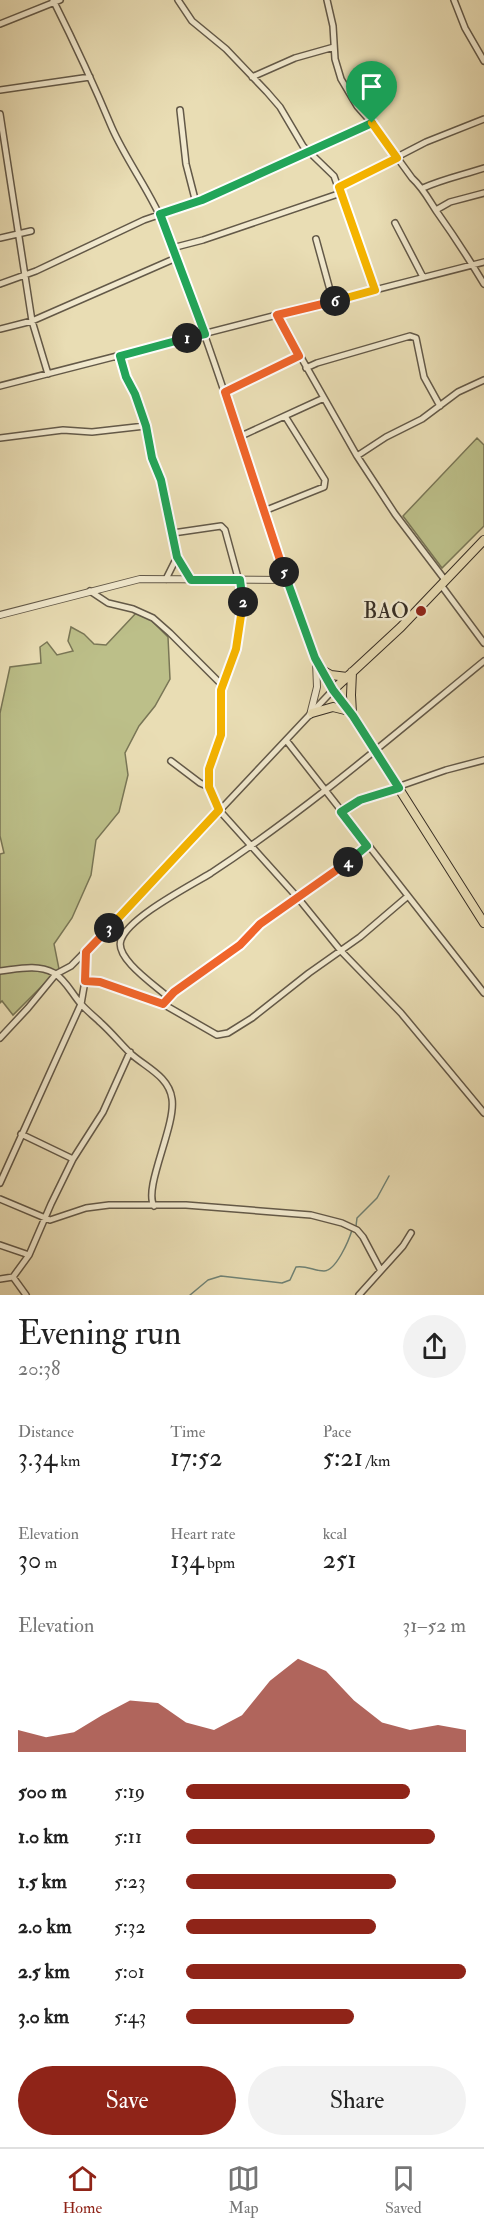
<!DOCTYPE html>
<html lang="en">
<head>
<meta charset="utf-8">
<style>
	:root { --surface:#fff; --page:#f2f2f2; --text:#222; --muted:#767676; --line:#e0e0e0; --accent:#8f2418 }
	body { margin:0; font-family:"IM FELL Double Pica",serif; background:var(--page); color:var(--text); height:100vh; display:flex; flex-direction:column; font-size:22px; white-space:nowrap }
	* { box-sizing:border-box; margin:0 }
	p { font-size:20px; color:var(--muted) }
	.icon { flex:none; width:33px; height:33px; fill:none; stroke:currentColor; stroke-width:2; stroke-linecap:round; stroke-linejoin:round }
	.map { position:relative; height:1295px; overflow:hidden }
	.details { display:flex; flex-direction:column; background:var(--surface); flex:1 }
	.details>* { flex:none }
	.pin { position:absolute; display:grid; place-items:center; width:51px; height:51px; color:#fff; margin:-62px -26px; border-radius:50% 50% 50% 0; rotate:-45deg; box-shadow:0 0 6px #0007 }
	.pin .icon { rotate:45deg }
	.km { position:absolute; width:30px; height:30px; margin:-15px; border-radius:50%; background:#222; color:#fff; font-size:16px; line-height:30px; text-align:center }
	.round { display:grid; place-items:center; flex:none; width:63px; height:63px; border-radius:32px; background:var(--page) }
	.summary { display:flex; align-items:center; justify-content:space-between; height:102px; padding:0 18px }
	h1 { font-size:33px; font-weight:600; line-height:45px }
	.figures { display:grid; grid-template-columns:repeat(3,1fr); gap:9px; height:102px; padding:6px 18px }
	.figures div { display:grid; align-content:center }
	.figures b { font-size:26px; font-weight:600 }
	.figures small { font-size:16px; font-weight:400 }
	.figures p { font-size:16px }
	.chart { height:168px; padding:12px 18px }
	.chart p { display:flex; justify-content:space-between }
	.chart svg { width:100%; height:108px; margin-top:6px; fill:var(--accent); opacity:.7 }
	.button { display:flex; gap:12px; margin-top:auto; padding:12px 18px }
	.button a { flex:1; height:69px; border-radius:36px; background:var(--accent); color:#fff; font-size:24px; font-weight:600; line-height:69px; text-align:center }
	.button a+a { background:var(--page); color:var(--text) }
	ul { padding:0 18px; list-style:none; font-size:20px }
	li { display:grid; grid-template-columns:96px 72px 1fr; align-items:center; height:45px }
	li i { height:15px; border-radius:8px; background:var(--accent) }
	.tabs { display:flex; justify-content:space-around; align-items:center; height:84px; border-top:2px solid var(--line); background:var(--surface); font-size:16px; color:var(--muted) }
	.tabs a { display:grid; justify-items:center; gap:3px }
	.tabs .current { color:var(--accent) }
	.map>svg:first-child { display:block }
	.green { fill:#bcbf89; stroke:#797656; stroke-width:1.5 }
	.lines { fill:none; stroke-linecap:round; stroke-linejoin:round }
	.stream { stroke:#708376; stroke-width:1.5 }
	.minor-casing { stroke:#635948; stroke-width:8 }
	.tertiary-casing { stroke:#635948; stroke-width:8 }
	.primary-casing { stroke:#362d24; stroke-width:10 }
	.minor { stroke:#f1e9ce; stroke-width:5 }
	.tertiary { stroke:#f1e9ce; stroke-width:6 }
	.primary { stroke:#e9ddb4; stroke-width:8 }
	.split-1-casing { stroke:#fff; stroke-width:12 }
	.split-2-casing { stroke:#fff; stroke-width:12 }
	.split-3-casing { stroke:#fff; stroke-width:12 }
	.split-4-casing { stroke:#fff; stroke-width:12 }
	.split-5-casing { stroke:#fff; stroke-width:12 }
	.split-6-casing { stroke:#fff; stroke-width:12 }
	.split-7-casing { stroke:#fff; stroke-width:12 }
	.split-1 { stroke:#22a559; stroke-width:8 }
	.split-2 { stroke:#22a559; stroke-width:8 }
	.split-3 { stroke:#f5b400; stroke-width:8 }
	.split-4 { stroke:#f0652b; stroke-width:8 }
	.split-5 { stroke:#22a559; stroke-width:8 }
	.split-6 { stroke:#f0652b; stroke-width:8 }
	.split-7 { stroke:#f5b400; stroke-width:8 }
	.poi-dot { fill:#8f2418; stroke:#f1e9ce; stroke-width:2 }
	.labels { text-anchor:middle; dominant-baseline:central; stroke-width:5; stroke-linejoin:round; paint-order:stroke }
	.poi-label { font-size:22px; fill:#362d24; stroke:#f1e9ce; text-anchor:end }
</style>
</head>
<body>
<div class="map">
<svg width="484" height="1295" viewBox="0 0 484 1295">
	<rect width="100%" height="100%" fill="#e9ddb4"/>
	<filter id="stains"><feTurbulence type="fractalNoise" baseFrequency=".00333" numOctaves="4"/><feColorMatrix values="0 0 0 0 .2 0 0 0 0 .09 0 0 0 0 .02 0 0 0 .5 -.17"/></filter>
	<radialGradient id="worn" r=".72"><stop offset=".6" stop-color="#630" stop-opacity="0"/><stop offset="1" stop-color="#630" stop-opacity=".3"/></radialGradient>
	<path class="green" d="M 477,438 L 484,445 L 484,526 L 442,568 L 403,516 Z
		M 138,611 L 150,619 L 168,637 L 170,679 L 155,706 L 139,726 L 125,753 L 128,775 L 119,812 L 96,840 L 91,875 L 72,918 L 54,944 L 59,969 L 13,1015 L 2,1001 L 0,1003 L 0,854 L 4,853 L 0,836 L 0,713 L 10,667 L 41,663 L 40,647 L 47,642 L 57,655 L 73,651 L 68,641 L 71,627 L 84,634 L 94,644 L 106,645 Z"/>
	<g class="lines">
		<path class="stream" d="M 356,1226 L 357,1218 L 377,1198 L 389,1176
			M 190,1295 L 208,1280 L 221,1276 L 282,1283 L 290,1280 L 296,1267 C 306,1265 314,1271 324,1271 C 336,1271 349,1240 352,1230"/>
		<g class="minor-casing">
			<path id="minor" d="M 53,0 C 74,42 94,85 112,128 C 128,164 153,195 167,232 C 211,347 248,464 287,580
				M 178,0 L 192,21 L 226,49 L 267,92 L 280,107 L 303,146 L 334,176 L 375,290
				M 327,0 L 333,26 L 335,59 L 341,79 L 357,106 L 372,123 L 412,178 C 423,188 429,200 437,212 C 454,236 469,259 484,284
				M 454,0 L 465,28 L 484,61
				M 0,24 L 60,0
				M 252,77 L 295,58 L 334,47
				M 0,90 L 90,77
				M 180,110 L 186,164 L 196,203
				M 0,114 L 32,321 L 48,374
				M 339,187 L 426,142 L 484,119
				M 423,188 C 443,179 463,175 484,168
				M 436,210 L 450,202 L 484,193
				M 395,223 L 423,277
				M 0,238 L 31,231
				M 316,239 L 333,301
				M 172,248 L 203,240 L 341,193
				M 0,284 L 36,271 L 144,220 L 202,200 L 372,123
				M 277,315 L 357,456 L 395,514 L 445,580
				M 0,329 L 32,321 L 176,258
				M 120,356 L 126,377 L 135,394 L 145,426 L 152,458 L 161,480 L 177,557 L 191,580
				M 306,368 L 317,363 L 410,336 L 416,338 L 424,377 L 440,406
				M 0,386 L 484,262
				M 225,392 L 299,356
				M 239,437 L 324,398
				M 0,438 L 63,430 L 92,432 L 145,426
				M 357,456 L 386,437 L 422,419 L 458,392 L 484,380
				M 264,511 L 324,487 L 325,480 L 285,416
				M 173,533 L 221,526 L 225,530 L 243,596 L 236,649 L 221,690 L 221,735 L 209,769 L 209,787 L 219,810 L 298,898 L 341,951 L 401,1013 L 484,1113
				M 166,579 L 177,557
				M 441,585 L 484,643
				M 90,591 L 108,603 L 133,609 L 153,618 L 170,633 L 222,685
				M 286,740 L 484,993
				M 171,761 L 200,783 L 209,787
				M 341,812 L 360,800 L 446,770 L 484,760
				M 0,971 C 18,969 37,964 54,973 C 66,980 72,994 81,1004 C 87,1011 95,1017 101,1023 C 111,1032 120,1043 130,1053 C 145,1067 169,1076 172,1099 C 176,1126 143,1188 154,1206
				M 85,981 L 100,982 L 163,1004 L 217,1035 L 228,1033 L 252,1018 L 309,973 L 360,937 L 408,896
				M 168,997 L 240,945 L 260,924 L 305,893 L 367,846
				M 163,1004 L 168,997 C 156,986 114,958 121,940 C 129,917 190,886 211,873 C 307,810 395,734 484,661
				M 0,1038 L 28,1008 L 56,974 L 71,966 L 126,910 L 333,690
				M 21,1134 L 73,1159
				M 0,1183 L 81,1004 L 85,981 L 86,952
				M 0,1199 L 50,1220 L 86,1208 L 109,1205 L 186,1205 L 311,1215 L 342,1223 L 357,1230 L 363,1237 L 380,1269
				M 0,1245 L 29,1255
				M 13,1277 L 26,1295
				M 0,1279 L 13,1277 L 29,1255 L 51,1204 L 73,1159 L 103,1112 L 130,1052
				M 359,1295 L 403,1246 L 411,1233"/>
		</g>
		<g class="tertiary-casing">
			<path id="tertiary" d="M 0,615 L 140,579 L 287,580 L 315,658 L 333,690
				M 310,715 L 317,687 L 316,662"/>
		</g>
		<g class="primary-casing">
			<path id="primary" d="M 484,540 L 401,627 L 333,690 L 353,716 L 484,923
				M 322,670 L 331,675 L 347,677
				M 352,672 L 351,695 L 352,713
				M 312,713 L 333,707 L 349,711"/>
		</g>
		<use href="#minor" class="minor"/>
		<use href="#tertiary" class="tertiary"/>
		<use href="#primary" class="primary"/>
	</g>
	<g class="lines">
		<g class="split-1-casing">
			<path id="split-1" d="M 187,338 L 205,334 L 160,214 L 202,200 L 372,123"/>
		</g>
		<g class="split-2-casing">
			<path id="split-2" d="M 187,338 L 120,356 L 126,377 L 135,394 L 146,426 L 152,458 L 161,480 L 177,557 L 191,580 L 240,580 L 243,602"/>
		</g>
		<g class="split-3-casing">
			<path id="split-3" d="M 109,928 L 219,810 L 209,787 L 209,769 L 221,735 L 221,690 L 236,649 L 243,602"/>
		</g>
		<g class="split-4-casing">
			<path id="split-4" d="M 109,928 L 86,952 L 85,981 L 100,982 L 163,1004 L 174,992 L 240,945 L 260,924 L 348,862"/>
		</g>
		<g class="split-5-casing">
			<path id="split-5" d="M 284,572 L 315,658 L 333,690 L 353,716 L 399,788 L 360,800 L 341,812 L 367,846 L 348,862"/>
		</g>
		<g class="split-6-casing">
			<path id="split-6" d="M 284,572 L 225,392 L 299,356 L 277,315 L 335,301"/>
		</g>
		<g class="split-7-casing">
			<path id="split-7" d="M 335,301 L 375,290 L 339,187 L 397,158 L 372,123"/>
		</g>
		<use href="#split-1" class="split-1"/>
		<use href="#split-2" class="split-2"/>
		<use href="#split-3" class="split-3"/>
		<use href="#split-4" class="split-4"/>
		<use href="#split-5" class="split-5"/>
		<use href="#split-6" class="split-6"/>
		<use href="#split-7" class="split-7"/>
	</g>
	<circle class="poi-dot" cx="421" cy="611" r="6"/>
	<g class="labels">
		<g class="poi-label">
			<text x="409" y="611">BAO</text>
		</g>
	</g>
	<rect width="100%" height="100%" filter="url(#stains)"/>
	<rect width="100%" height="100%" fill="url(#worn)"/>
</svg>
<div class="pin" style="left:372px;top:123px;background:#1e9e55"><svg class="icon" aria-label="arrive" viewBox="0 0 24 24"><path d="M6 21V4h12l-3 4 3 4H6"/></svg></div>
<b class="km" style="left:187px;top:338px">1</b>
<b class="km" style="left:243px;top:602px">2</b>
<b class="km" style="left:109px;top:928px">3</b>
<b class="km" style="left:348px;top:862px">4</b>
<b class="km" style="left:284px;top:572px">5</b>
<b class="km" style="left:335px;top:301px">6</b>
</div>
<section class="details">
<div class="summary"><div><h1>Evening run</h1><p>20:38</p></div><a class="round"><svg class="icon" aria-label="share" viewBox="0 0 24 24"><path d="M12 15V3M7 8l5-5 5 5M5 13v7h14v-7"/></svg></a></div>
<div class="figures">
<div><p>Distance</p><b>3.34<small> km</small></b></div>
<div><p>Time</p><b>17:52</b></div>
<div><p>Pace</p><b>5:21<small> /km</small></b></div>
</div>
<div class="figures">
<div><p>Elevation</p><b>30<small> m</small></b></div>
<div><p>Heart rate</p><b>134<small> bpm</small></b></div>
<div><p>kcal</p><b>251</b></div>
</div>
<div class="chart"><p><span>Elevation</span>31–52 m</p>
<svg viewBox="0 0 160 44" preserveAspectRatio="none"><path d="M0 44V35L10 38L20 36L30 29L40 23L50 24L60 32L70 35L80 29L90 15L100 6L110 11L120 23L130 32L140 35L150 33L160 35V44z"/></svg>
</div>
<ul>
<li><b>500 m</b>5:19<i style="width:80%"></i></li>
<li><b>1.0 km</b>5:11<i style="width:89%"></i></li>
<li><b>1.5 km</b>5:23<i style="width:75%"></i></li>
<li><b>2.0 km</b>5:32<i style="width:68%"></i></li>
<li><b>2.5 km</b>5:01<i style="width:100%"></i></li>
<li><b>3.0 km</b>5:43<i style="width:60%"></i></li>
</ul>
<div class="button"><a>Save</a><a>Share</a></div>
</section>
<nav class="tabs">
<a class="current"><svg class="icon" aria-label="home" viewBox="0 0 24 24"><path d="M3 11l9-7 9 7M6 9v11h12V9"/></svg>Home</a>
<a><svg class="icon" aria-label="map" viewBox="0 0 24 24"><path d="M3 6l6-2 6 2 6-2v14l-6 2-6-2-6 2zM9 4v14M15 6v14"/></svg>Map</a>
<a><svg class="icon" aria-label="saved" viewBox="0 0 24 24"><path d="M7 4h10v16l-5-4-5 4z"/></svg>Saved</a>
</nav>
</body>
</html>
